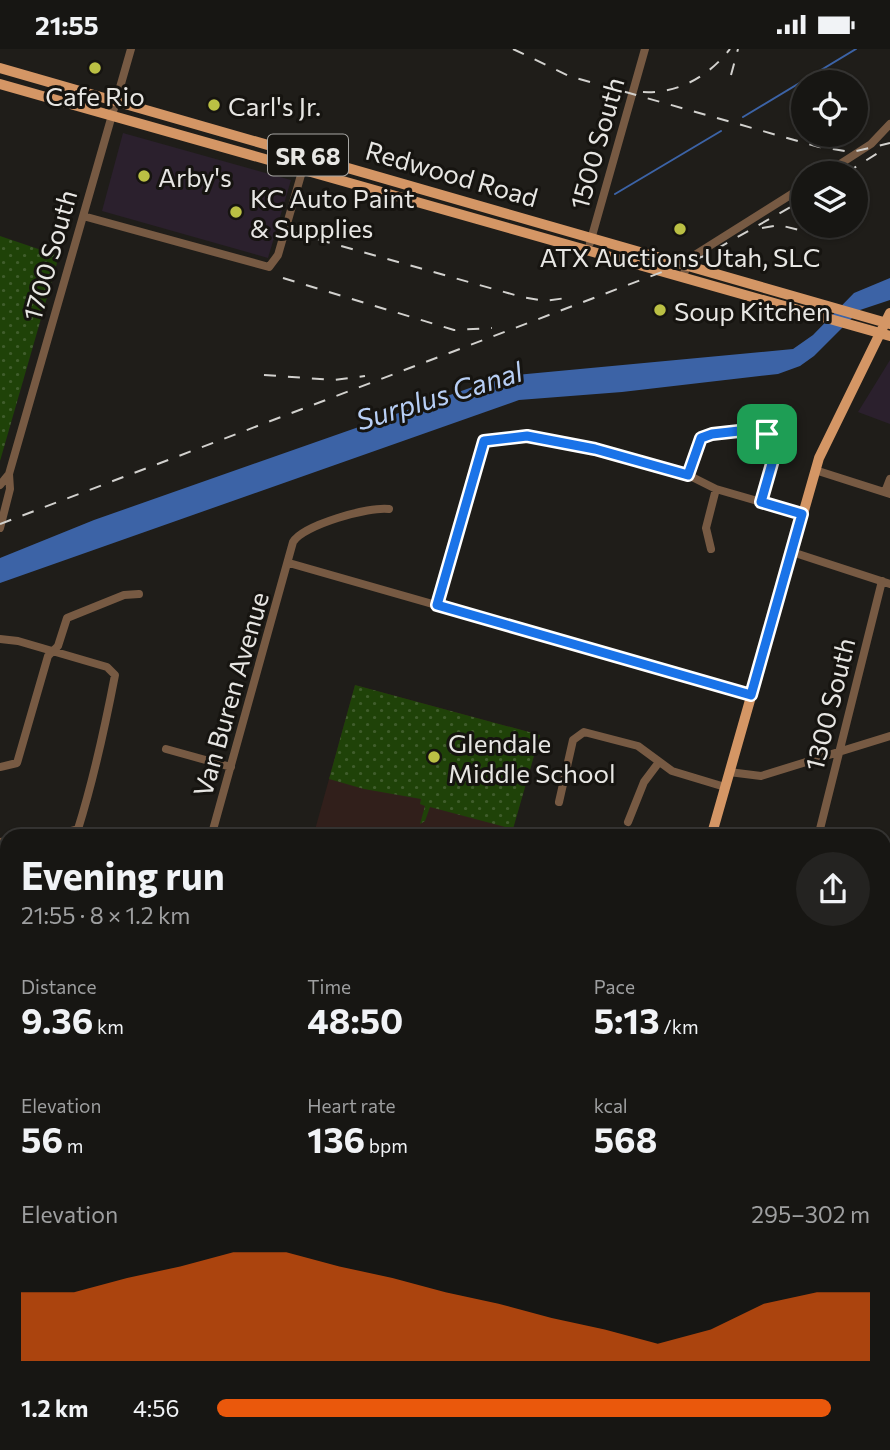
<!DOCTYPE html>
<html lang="en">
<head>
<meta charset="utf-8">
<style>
	:root { --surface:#171613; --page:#242321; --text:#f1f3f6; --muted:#9e9fa0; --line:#363533; --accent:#ea580c }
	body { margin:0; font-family:Commissioner,sans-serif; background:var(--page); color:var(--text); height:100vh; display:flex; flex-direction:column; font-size:26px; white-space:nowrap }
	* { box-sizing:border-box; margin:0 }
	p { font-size:23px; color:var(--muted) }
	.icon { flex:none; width:38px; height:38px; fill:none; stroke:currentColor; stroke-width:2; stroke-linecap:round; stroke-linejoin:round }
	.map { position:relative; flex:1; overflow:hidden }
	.details { position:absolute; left:0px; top:780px; width:891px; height:621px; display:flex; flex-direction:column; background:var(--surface); border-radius:21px 21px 0 0; box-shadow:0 2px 5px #0004,0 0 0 2px var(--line) }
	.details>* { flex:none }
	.fabs { position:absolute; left:791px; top:21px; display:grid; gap:14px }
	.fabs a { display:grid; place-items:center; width:77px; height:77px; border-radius:50%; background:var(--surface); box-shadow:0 2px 5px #0004,0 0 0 2px var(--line); font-size:35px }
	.pin { position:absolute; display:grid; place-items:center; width:60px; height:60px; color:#fff; margin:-30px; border-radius:14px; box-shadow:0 4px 10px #0006 }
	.round { display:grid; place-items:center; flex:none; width:74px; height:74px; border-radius:37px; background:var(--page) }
	.head { display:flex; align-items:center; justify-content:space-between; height:119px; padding:0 21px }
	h1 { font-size:38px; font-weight:700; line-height:52px }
	.figures { display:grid; grid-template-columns:repeat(3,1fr); gap:10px; height:119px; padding:7px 21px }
	.figures div { display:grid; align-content:center }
	.figures b { font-size:35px; font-weight:700 }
	.figures small { font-size:19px; font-weight:400 }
	.figures p { font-size:19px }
	.chart { height:196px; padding:14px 21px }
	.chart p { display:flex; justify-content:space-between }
	.chart svg { width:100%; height:126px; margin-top:7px; fill:var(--accent); opacity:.7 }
	ul { padding:0 21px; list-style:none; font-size:23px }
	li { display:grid; grid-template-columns:112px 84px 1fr; align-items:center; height:52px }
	li i { height:18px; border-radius:9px; background:var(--accent) }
	.status { display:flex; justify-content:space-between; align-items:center; height:49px; padding:0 35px; background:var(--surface); direction:ltr }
	.status svg { height:19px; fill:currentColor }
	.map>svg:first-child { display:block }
	.commercial { fill:#2b202d }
	.education { fill:#311f1b }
	.green { fill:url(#green-dots) }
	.water { fill:#3c63a6 }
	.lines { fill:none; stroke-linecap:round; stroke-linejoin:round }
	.stream { stroke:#3c63a6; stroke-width:2 }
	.minor { stroke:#775a43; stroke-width:8 }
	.major { stroke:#d49665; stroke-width:10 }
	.rail { stroke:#d2d1ce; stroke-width:2; stroke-dasharray:12 12; stroke-linecap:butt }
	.route-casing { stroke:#fff; stroke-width:14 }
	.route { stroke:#1a73e8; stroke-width:9 }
	.poi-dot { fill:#bbc044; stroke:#161410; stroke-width:2.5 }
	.labels { text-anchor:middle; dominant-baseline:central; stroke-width:6; stroke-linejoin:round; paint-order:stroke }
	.shield { fill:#161410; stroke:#a8a7a4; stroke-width:2 }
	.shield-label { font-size:24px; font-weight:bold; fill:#e7e6e3 }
	.poi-label { font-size:26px; fill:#e7e6e3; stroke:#161410; text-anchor:start }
	.street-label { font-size:26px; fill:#e7e6e3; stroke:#161410 }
	.water-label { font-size:28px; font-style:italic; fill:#b8cff5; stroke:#161410 }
</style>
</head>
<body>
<div class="status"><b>21:55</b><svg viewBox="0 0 49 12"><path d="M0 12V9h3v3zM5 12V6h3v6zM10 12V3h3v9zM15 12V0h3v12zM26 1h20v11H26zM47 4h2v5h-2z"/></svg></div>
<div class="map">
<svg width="890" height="1401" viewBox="0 0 890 1401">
	<defs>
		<pattern id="green-dots" width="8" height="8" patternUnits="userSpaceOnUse" patternTransform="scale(1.75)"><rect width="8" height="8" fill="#1f4208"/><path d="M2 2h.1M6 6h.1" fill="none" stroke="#405d2c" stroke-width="1.8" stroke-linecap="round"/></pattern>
	</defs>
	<rect width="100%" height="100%" fill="#1f1d19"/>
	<path class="commercial" d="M 123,84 L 291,131 L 268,209 L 102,162 Z
		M 890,311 L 890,375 L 858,363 Z"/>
	<path class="education" d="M 355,636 L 540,686 L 513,779 L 542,787 L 313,788 Z"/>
	<path class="green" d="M 0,187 L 59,207 L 0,412 Z
		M 355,636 L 540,686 L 513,780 L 430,758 L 425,772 L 420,775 L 425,757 L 420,755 L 421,750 L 364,740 L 329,730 Z
		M 0,1095 L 7,1097 L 7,1385 L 0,1385 Z
		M 22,1395 L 161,1395 L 162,1401 L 8,1401 Z"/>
	<path class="water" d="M 890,229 L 890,251 L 860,261 L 814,307 L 800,317 L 778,325 L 622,343 L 519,351 L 0,534 L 0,509 L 94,471 L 504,327 L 793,300 L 813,286 L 854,244 Z"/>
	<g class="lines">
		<path class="stream" d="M 743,68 L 856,0
			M 615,145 L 721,82"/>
		<path class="minor" d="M 826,124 L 871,95 L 890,75
			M 83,167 L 269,218 L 278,206 L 303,119
			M 590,194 L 645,0
			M 683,227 L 688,214 L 695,206 L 803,138
			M 815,421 L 890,445
			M 688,426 C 691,415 693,397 702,389 C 719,375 761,383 779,390 L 761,453
			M 0,436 L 9,425
			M 885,443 L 890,430
			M 0,479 L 10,440 L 9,425 L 131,0
			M 711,500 L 706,479 L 716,440
			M 792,503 L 890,535
			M 289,514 L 751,646
			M 437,556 L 484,392 L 527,387 L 570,397 L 595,400 L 688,426 L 716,440 L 802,465
			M 0,590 L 18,592 L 107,618 L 115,626 C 105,678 94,729 78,780 L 48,788
			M 166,700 L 231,718
			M 0,718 L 17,714 L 48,607 L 58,597 L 67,569 L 124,546 L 139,545
			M 729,723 L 761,727 L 890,687
			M 559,753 L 573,691 L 584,683 L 638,697 L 672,722 L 725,738
			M 628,773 L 644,733 L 659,713
			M 211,788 L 293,493 C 303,476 370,457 389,460
			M 818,788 L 882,532
			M 0,793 L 7,792
			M 884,803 L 890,801
			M 884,897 L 890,895
			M 0,908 L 7,910
			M 0,979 L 7,981
			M 884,991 L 890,990
			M 0,1049 L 7,1051
			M 884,1074 L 890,1070
			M 884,1196 L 890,1195
			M 884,1285 L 890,1287
			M 884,1386 L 890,1388
			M 252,1395 L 262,1401
			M 567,1395 L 589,1401
			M 431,1401 L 433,1395
			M 742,1401 L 743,1395"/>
		<path class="major" d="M 0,19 L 890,275
			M 0,35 L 890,287
			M 711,788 L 819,409 L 890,264
			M 538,1401 L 540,1395"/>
		<path class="rail" d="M 513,0 L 569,27 L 819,98 L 852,103 L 890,94
			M 731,26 L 738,0
			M 643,43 C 678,45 709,27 730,0
			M 846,124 L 881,102
			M 762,179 L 779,176 L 799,181
			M 295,184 L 522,248 L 545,252 L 573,248
			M 283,229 L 454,281 L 492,279
			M 264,326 L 334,331 L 365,327
			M 0,475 L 704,207 L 803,151"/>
	</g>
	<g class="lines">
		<g class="route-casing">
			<path id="route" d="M 739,382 L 753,382 L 779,390 L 761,453 L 802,465 L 751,646 L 437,556 L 484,392 L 527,387 L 595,400 L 688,426 L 701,389 L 712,385 Z"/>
		</g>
		<use href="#route" class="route"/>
	</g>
	<g class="poi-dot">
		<circle cx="95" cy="19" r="7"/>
		<circle cx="214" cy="56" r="7"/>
		<circle cx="144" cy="127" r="7"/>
		<circle cx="236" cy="163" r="7"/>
		<circle cx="680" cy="180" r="7"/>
		<circle cx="660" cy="261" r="7"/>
		<circle cx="434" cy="708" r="7"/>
	</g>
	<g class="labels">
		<rect class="shield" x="268" y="85.5" width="80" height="41" rx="5"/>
		<g class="shield-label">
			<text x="308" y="106">SR 68</text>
		</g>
		<g class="poi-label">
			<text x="95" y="46" text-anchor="middle">Cafe Rio</text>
			<text x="228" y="56">Carl's Jr.</text>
			<text x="158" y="127">Arby's</text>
			<text x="250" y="148">KC Auto Paint<tspan x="250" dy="30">&amp; Supplies</tspan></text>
			<text x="680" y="207" text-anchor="middle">ATX Auctions Utah, SLC</text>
			<text x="674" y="261">Soup Kitchen</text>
			<text x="448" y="693">Glendale<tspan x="448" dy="30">Middle School</tspan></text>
		</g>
		<g class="street-label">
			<text transform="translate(596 94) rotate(-74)">1500 South</text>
			<text transform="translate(452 124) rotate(16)">Redwood Road</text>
			<text transform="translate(49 206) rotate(-74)">1700 South</text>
			<text transform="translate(230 645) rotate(-74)">Van Buren Avenue</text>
			<text transform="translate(829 655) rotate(-76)">1300 South</text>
		</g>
		<g class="water-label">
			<text transform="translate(439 346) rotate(-17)">Surplus Canal</text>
		</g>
	</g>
</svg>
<div class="fabs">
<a><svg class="icon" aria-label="locate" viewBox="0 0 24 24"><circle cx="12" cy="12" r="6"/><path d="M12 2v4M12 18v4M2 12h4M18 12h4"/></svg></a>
<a><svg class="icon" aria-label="layers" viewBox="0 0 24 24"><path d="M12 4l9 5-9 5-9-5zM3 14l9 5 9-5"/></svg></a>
</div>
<div class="pin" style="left:767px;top:385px;background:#1e9e55"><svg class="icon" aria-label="arrive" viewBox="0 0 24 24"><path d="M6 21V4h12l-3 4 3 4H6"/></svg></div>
<section class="details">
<div class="head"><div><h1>Evening run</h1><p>21:55 · 8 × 1.2 km</p></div><a class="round"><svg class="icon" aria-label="share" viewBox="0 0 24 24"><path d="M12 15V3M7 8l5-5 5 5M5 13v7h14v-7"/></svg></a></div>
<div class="figures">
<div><p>Distance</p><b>9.36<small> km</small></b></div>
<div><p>Time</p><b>48:50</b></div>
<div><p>Pace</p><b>5:13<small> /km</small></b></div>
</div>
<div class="figures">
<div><p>Elevation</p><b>56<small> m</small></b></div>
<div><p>Heart rate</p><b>136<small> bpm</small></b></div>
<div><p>kcal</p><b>568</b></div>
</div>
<div class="chart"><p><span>Elevation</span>295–302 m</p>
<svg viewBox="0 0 160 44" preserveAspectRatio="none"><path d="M0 44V20L10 20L20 15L30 11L40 6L50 6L60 11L70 15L80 20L90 24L100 29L110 33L120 38L130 33L140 24L150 20L160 20V44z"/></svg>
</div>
<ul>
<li><b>1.2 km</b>4:56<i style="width:94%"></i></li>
</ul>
</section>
</div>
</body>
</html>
